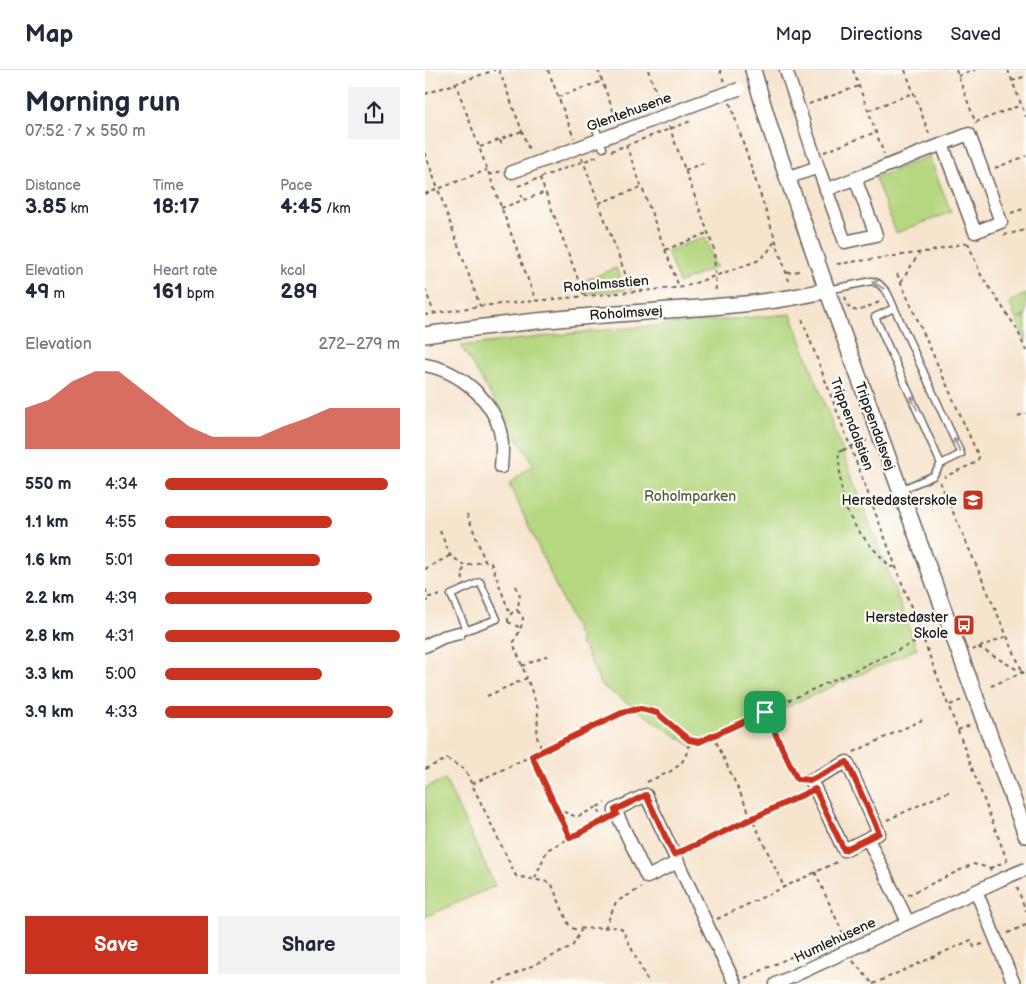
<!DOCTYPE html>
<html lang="en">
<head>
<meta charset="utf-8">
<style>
	:root { --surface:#fff; --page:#f2f2f3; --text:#1f2937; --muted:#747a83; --line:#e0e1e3; --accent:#c8321e }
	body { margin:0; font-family:"Balsamiq Sans",sans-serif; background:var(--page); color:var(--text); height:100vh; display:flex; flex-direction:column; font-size:19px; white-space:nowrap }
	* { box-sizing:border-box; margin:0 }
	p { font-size:16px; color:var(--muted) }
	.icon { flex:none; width:28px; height:28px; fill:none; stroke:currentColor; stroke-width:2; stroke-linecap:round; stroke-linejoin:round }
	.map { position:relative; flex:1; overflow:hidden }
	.side { display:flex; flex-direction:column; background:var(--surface); width:425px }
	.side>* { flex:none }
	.pin { position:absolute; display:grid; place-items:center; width:42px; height:42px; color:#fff; margin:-21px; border-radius:10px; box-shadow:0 2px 8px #0006 }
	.round { display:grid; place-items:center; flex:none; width:52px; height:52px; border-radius:0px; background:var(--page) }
	.overview { display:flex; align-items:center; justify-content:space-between; height:85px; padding:0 25px }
	h1 { font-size:28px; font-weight:600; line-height:38px }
	.metrics { display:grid; grid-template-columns:repeat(3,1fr); gap:8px; height:85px; padding:5px 25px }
	.metrics div { display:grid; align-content:center }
	.metrics b { font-size:21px; font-weight:600 }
	.metrics small { font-size:14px; font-weight:400 }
	.metrics p { font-size:14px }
	.chart { height:140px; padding:10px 25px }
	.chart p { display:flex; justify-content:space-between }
	.chart svg { width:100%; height:90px; margin-top:5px; fill:var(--accent); opacity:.7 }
	.button { display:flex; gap:10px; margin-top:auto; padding:10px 25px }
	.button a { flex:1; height:58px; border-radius:0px; background:var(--accent); color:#fff; font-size:20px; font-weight:600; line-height:58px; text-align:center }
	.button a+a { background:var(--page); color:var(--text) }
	ul { padding:0 25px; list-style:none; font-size:16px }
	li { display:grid; grid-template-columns:80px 60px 1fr; align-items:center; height:38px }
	li i { height:12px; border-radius:6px; background:var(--accent) }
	header { display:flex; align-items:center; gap:30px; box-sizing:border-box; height:70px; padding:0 25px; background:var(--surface); border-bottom:1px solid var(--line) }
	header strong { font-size:24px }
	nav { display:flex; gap:28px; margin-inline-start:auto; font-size:18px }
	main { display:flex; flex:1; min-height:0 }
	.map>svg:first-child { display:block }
	.green { fill:#b5d780; stroke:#687a4e }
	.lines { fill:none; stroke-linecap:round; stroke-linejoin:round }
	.service-casing { stroke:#69625a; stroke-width:9 }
	.minor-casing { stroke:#69625a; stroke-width:15 }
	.tertiary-casing { stroke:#69625a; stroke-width:18 }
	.path { stroke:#69625a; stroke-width:2; stroke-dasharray:4 4; stroke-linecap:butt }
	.service { stroke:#fff; stroke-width:6 }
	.minor { stroke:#fff; stroke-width:12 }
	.tertiary { stroke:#fff; stroke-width:15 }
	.minor-bridge-casing { stroke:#69625a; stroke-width:15; stroke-linecap:butt }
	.path-bridge { stroke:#69625a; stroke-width:2; stroke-dasharray:4 4; stroke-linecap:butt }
	.minor-bridge { stroke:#fff; stroke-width:12 }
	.oneway { stroke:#999 }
	.route-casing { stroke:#fff; stroke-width:10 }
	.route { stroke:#c8321e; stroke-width:6 }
	.labels { text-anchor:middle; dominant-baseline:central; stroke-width:4.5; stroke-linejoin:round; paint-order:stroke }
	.street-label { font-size:14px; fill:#1c1c1c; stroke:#fdfcf7 }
	.park-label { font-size:14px; fill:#525d3f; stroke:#fdfcf7 }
	.poi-label { font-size:14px; fill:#1c1c1c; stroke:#fdfcf7; text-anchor:end }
</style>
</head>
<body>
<header>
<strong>Map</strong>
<nav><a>Map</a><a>Directions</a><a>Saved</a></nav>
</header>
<main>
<section class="side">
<div class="overview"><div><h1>Morning run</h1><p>07:52 · 7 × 550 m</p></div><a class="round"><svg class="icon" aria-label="share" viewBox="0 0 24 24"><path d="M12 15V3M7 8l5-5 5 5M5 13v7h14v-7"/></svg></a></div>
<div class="metrics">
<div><p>Distance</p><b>3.85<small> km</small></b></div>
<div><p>Time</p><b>18:17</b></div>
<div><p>Pace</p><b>4:45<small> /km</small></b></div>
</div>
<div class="metrics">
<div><p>Elevation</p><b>49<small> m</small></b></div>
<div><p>Heart rate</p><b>161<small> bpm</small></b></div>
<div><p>kcal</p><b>289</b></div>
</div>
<div class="chart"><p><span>Elevation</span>272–279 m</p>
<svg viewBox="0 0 160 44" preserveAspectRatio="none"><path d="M0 44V24L10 20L20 11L30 6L40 6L50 15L60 24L70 33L80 38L90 38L100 38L110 33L120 29L130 24L140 24L150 24L160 24V44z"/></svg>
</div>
<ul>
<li><b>550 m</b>4:34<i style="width:95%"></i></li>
<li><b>1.1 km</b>4:55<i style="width:71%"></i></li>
<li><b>1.6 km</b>5:01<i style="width:66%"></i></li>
<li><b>2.2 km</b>4:39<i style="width:88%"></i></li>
<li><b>2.8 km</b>4:31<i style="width:100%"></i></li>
<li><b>3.3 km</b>5:00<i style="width:67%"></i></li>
<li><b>3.9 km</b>4:33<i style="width:97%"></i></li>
</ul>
<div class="button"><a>Save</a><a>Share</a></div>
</section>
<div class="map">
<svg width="601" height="914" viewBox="0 0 601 914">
	<rect width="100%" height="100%" fill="#fdfcf7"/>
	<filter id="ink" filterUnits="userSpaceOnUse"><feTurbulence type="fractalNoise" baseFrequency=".02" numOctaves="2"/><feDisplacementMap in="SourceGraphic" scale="10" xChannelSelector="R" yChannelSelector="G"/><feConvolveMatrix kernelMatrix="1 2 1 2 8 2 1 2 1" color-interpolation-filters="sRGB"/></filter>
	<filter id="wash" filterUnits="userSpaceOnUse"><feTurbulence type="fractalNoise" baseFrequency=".0096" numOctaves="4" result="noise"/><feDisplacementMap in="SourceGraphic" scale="20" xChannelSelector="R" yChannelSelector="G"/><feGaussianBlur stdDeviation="1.12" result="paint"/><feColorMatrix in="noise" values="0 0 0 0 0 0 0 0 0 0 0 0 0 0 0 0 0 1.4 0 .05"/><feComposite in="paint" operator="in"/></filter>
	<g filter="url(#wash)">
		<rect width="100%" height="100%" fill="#f7e4cd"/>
		<path class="green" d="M 504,86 L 526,142 L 471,163 L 450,108 Z
			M 280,167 L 291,197 L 254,213 L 242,181 Z
			M 191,198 L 200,220 L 161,224 L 156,212 Z
			M 601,224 L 601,245 L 591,249 L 584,232 Z
			M 366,244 L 492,579 L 269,678 L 176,615 L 159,577 L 155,575 L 155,569 L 84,413 L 108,394 L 36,276 L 160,262 Z
			M 601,246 L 601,271 L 592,251 Z
			M 20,709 L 70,816 L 0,847 L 0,718 Z"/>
	</g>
	<g filter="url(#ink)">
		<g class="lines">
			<g class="service-casing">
				<path id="service" d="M 171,59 L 178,78
					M 403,220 L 447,211 L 453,213 L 462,222 L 536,384 L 516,394 L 508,406 L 475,420
					M 469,238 L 450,247 L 516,394
					M 34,563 L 72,549 L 55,512 L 26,525 L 42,561"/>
			</g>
			<g class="minor-casing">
				<path id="minor" d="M 361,0 L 393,97 L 362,108
					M 393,97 L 420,172 L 451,165 L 430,108
					M 87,102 L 287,28
					M 401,120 C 449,101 496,82 544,64 L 576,152 L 550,162 L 517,74
					M 0,295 C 35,301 70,331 76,366 C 78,376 77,387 76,397
					M 0,576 L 18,567 L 34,563
					M 422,692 L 454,763 L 419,780 L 386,710 Z
					M 443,769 L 483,852
					M 253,792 L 222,807 L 190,740 L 221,725 C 251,788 280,851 310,914
					M 551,821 L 589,914
					M 351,914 L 577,809"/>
			</g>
			<g class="tertiary-casing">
				<path id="tertiary" d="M 328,0 L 346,61 L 402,220 L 601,765
					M 0,265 C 73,254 146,247 220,242 C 280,237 343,235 402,220"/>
			</g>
			<path class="path" d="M 74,0 L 105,82
				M 123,0 L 149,68
				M 173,0 L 192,51
				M 223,0 L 236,35
				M 295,0 L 299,12
				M 428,0 L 459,84
				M 480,0 L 505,66
				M 531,0 L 551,54
				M 583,0 L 601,47
				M 533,6 L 550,0
				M 587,11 L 601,6
				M 30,12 L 111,231
				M 0,24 L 70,0
				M 133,27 L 177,11
				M 305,33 L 364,211
				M 384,34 L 434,16
				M 444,40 L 488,23
				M 551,52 L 596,35
				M 244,56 L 289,179 L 291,223
				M 75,70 L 77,76
				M 201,75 L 254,217
				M 55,77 L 97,61
				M 186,81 L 266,51
				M 399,82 L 451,62
				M 0,83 L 55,236
				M 157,88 L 207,222
				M 570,98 L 601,86
				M 260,100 L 281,92
				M 64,105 L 76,101
				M 115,108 L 159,225
				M 93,116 L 173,86
				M 0,124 L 62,100
				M 96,124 L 98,130
				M 174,133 L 217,117
				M 76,138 L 121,122
				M 586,143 L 601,138
				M 579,165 L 601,160
				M 543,173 L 556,205 L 592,259 L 601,281
				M 240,180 L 282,163
				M 412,194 L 507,181 L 545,172
				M 362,203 L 374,201
				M 472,204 L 554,387 L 552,392 L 519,407
				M 476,212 L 495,182
				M 0,219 L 9,243
				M 420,227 L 425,239 L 433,241 L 457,231
				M 0,245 L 55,236 L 259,217 L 332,191 L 342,183 L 351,169
				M 377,249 L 583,793
				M 593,346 L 601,343
				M 432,374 L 442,370
				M 418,380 L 413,382 C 415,398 415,416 419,432 C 425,456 449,480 466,497 L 470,496
				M 515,412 L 598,603 L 553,577
				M 42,444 L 60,491 L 66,493 L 85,544
				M 15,461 L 25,485 L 40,496 L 60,491
				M 0,499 L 26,485
				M 38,510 L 37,503 L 40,496
				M 91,516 L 95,526 L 92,541
				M 0,519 L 4,527 L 17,525
				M 0,533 L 4,528
				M 83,552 L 83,547 L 88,542 L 94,542 L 98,548 C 98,554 92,568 88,573 L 102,608
				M 83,552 L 94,557
				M 547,580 L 582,566
				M 97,596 L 124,585
				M 566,616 L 601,601
				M 62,626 L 102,608 L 113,639 L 112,667 L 117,681
				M 525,635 L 537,630
				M 340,642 L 371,709 L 375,709
				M 533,660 L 548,654
				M 288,665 L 359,817
				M 429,682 L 497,650
				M 107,686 L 145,768
				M 0,699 L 22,689 L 40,700 L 91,806 L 122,812 L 127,815 L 144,855 L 149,859 L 194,857 L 197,859 L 224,914
				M 222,712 C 245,701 262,699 264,670
				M 47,714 L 201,641 C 211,640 223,638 232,643 C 248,652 255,669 274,672 L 497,569
				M 131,739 L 152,747 L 172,737
				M 462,750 L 525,721
				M 179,751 L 172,737 L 180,733
				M 260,780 L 378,724
				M 565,798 L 582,791
				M 390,802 L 420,868
				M 110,808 L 122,780 L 179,750
				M 592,817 L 601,841
				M 483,825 L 548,794 L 565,798 L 566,801
				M 292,849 L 414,791
				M 180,858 L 191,832 L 216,818
				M 583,863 L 601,855
				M 428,891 L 448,914
				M 320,908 L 418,863
				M 68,914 L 147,877 L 156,860
				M 448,914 L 546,870 L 549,877 L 560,873"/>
			<use href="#service" class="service"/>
			<use href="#minor" class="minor"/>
			<use href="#tertiary" class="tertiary"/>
			<g class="minor-bridge-casing">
				<path id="minor-bridge" d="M 287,28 L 314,19
					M 577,809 L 601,799"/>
			</g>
			<path class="path-bridge" d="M 418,380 L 432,374"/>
			<use href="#minor-bridge" class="minor-bridge"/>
		</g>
		<defs><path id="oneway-shaft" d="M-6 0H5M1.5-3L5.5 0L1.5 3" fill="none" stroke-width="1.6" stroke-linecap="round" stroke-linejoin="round" transform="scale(1.25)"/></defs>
		<g class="oneway">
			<use href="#oneway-shaft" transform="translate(453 215) rotate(-146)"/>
			<use href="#oneway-shaft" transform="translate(489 333) rotate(-114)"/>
			<use href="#oneway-shaft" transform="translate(532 375) rotate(-115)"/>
		</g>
	</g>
	<g class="lines" filter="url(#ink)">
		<g class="route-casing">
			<path id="route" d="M 216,639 L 232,643 L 264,670 L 274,672 L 340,642 L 372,709 L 386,710 L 422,692 L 454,763 L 419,780 L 390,719 L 249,785 L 221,725 L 190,740 L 192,744 L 145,768 L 107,686 L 201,641 Z"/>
		</g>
		<use href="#route" class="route"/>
	</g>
	<defs>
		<g id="school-square" transform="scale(1.125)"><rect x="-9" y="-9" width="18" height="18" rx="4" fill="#c8321e" stroke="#fdfcf7"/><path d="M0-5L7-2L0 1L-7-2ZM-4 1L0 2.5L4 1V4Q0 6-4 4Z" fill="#fff"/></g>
		<g id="bus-square" transform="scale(1.125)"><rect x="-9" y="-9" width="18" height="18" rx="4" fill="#c8321e" stroke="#fdfcf7"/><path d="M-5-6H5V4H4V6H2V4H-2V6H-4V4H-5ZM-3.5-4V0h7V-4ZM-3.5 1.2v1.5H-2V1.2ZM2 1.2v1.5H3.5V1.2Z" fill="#fff"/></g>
	</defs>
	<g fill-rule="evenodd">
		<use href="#school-square" x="548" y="430"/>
		<use href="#bus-square" x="539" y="555"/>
	</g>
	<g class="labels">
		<g class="street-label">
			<text transform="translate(204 42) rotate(-20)">Glentehusene</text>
			<text transform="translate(181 214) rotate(-5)">Roholmsstien</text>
			<text transform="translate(201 243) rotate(-4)">Roholmsvej</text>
			<text transform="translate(427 354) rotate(69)">Trippendalstien</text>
			<text transform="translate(450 356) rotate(70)">Trippendalsvej</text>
			<text transform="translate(410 870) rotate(-25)">Humlehusene</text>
		</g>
		<g class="park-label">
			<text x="265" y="426">Roholmparken</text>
		</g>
		<g class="poi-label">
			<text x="532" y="430">Herstedøsterskole</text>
			<text x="523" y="547">Herstedøster<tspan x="523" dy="16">Skole</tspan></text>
		</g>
	</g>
</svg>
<div class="pin" style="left:340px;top:642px;background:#1e9e55"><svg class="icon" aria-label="arrive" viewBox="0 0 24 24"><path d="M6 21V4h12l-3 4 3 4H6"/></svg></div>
</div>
</main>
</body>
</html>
